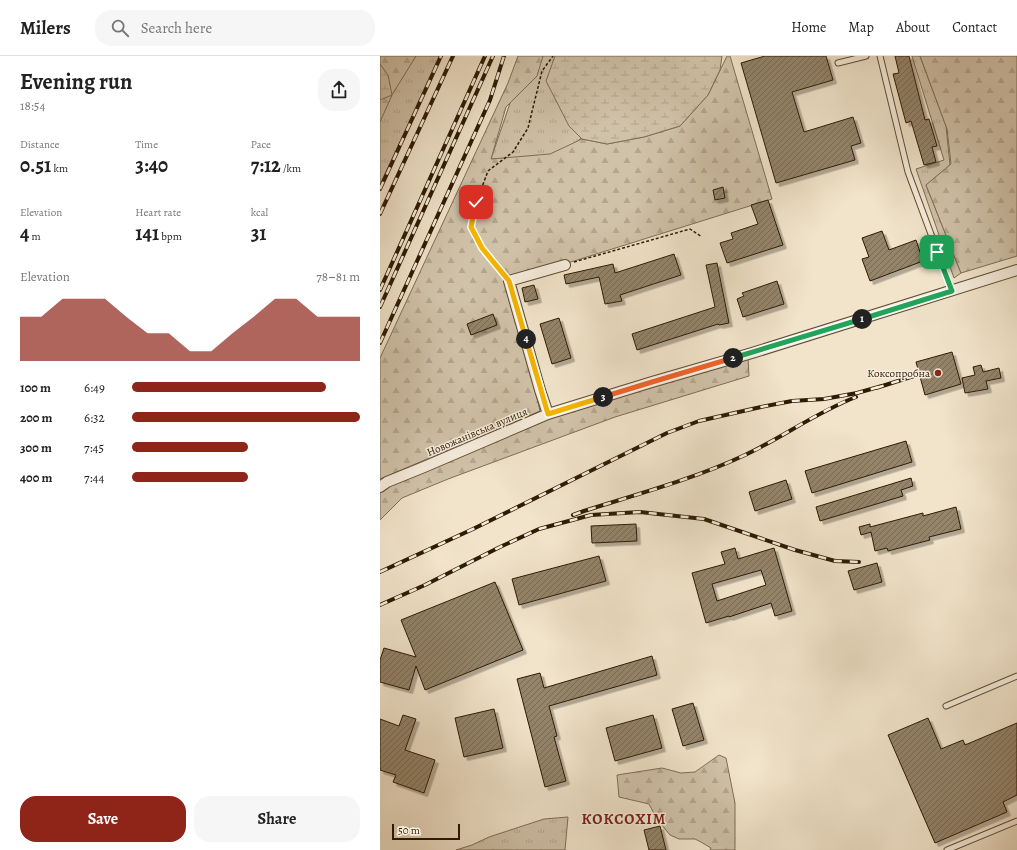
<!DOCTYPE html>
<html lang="en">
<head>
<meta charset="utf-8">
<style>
	:root { --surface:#fff; --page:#f6f6f6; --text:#222; --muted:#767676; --line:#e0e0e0; --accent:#8f2418 }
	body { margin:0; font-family:Alegreya,serif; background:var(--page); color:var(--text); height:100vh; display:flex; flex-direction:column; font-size:15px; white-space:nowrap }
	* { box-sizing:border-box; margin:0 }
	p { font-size:13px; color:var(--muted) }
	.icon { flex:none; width:22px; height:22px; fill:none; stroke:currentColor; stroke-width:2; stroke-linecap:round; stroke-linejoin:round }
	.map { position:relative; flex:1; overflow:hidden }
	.details { display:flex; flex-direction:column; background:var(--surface); width:380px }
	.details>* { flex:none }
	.scale { position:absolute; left:12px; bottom:10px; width:68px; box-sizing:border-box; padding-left:4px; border:2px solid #2e1b03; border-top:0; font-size:11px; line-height:14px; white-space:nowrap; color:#2e1b03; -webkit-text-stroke:3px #f6eddd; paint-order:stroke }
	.pin { position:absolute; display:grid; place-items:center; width:34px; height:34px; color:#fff; margin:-17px; border-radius:8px; box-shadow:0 2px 6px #0006 }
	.km { position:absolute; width:20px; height:20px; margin:-10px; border-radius:50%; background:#222; color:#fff; font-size:11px; line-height:20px; text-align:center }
	.round { display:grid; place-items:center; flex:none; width:42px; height:42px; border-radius:16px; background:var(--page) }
	.headline { display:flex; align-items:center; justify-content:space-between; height:68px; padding:0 20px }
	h1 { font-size:22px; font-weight:700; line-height:30px }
	.figures { display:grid; grid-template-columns:repeat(3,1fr); gap:6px; height:68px; padding:4px 20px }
	.figures div { display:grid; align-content:center }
	.figures b { font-size:20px; font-weight:700 }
	.figures small { font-size:11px; font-weight:400 }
	.figures p { font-size:11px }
	.chart { height:112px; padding:8px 20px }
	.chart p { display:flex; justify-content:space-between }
	.chart svg { width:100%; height:72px; margin-top:4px; fill:var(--accent); opacity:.7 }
	.action { display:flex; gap:8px; margin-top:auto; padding:8px 20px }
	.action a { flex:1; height:46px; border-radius:16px; background:var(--accent); color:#fff; font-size:16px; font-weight:700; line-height:46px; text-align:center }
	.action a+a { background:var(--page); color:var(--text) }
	ul { padding:0 20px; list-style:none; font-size:13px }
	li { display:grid; grid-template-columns:64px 48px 1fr; align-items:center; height:30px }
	li i { height:10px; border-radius:5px; background:var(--accent) }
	header { display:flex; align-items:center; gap:24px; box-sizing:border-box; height:56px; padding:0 20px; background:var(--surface); border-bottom:1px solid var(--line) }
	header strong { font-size:19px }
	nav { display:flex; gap:22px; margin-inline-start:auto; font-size:14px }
	.search { width:280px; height:36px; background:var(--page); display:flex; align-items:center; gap:10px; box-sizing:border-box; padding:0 14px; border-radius:16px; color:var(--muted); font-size:15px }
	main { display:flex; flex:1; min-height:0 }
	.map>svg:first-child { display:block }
	.grass { fill:url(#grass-tufts); stroke:#7f6e56 }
	.forest { fill:url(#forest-firs); stroke:#7f6e56 }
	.wetland { fill:url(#wetland-marsh); stroke:#7f6e56 }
	.building { fill:url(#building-hatch); stroke:#2e1b03; fill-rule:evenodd; filter:url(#shadow) }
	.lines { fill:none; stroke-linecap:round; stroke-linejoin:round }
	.service-casing { stroke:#5f4d35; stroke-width:7 }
	.minor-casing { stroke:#5f4d35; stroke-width:12 }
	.path { stroke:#2e1b03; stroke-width:1.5; stroke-dasharray:3 2; stroke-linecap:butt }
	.service { stroke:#f6eddd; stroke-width:5 }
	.minor { stroke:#f6eddd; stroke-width:10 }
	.rail-casing { stroke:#2e1b03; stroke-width:4 }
	.rail { stroke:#f6eddd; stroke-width:2.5; stroke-dasharray:8; stroke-linecap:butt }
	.split-1-casing { stroke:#fff; stroke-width:8 }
	.split-2-casing { stroke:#fff; stroke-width:8 }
	.split-3-casing { stroke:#fff; stroke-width:8 }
	.split-4-casing { stroke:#fff; stroke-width:8 }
	.split-5-casing { stroke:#fff; stroke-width:8 }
	.split-1 { stroke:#22a559; stroke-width:5 }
	.split-2 { stroke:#22a559; stroke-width:5 }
	.split-3 { stroke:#f0652b; stroke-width:5 }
	.split-4 { stroke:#f5b400; stroke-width:5 }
	.split-5 { stroke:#f5b400; stroke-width:5 }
	.poi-dot { fill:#8f2418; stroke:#f6eddd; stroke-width:1.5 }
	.labels { text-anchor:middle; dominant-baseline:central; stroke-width:3; stroke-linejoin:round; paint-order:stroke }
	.poi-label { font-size:11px; fill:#2e1b03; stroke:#f6eddd; text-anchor:end }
	.street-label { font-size:11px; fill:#2e1b03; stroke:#f6eddd }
	.district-label { font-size:15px; font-weight:bold; letter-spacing:1px; fill:#7a1f14; stroke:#f6eddd }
</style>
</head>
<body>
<header>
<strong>Milers</strong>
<div class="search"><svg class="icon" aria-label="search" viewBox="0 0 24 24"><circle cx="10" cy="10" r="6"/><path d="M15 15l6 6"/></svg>Search here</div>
<nav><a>Home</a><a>Map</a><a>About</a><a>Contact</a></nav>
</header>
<main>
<section class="details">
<div class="headline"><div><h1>Evening run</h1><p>18:54</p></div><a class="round"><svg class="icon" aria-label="share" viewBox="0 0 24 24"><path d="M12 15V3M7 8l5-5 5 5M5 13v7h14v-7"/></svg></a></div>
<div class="figures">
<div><p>Distance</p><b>0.51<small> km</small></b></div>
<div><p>Time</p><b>3:40</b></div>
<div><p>Pace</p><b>7:12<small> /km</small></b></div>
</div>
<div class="figures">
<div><p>Elevation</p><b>4<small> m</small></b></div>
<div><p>Heart rate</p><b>141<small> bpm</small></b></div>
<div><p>kcal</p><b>31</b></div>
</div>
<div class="chart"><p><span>Elevation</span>78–81 m</p>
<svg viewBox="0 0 160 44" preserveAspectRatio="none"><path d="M0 44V17L10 17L20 6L30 6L40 6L50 17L60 27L70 27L80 38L90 38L100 27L110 17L120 6L130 6L140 17L150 17L160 17V44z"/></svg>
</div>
<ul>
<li><b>100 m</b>6:49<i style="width:85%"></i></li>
<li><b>200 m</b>6:32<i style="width:100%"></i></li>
<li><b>300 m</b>7:45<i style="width:51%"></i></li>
<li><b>400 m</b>7:44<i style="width:51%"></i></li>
</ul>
<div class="action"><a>Save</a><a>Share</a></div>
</section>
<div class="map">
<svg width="637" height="794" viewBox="0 0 637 794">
	<defs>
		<pattern id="grass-tufts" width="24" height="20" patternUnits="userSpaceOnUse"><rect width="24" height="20" fill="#d0c2a9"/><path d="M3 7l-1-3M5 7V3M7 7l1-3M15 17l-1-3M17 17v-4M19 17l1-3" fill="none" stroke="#b3a690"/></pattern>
		<pattern id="forest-firs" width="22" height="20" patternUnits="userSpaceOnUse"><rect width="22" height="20" fill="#d0c2a9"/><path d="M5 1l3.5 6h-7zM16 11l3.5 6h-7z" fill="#b3a690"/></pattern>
		<pattern id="wetland-marsh" width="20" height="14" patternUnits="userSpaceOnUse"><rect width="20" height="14" fill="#d0c2a9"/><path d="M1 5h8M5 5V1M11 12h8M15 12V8" fill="none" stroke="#b3a690"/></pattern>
		<pattern id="building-hatch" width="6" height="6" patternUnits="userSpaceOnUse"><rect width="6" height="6" fill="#93846b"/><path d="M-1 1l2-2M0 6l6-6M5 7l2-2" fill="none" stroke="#786b56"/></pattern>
		<filter id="shadow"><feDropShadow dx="3.5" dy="3.5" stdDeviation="0" flood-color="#0004"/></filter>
	</defs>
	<rect width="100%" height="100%" fill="#f1e4cb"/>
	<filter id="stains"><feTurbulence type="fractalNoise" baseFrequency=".005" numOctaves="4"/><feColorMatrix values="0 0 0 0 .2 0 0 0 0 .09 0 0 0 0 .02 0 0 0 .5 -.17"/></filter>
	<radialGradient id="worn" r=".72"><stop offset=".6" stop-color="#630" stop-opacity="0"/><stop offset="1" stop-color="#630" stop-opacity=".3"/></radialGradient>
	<path class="grass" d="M 35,0 L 61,0 L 0,128 L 0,62 L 19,24 Z
		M 146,0 L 207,0 L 206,78 L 178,102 L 111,103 Z
		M 532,0 L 540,0 L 566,70 L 570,109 L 546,129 L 581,217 L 574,222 L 536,113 L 564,104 Z
		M 188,761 L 185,794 L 76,794 L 92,789 L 109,781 L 164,763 Z"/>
	<path class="forest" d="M 0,0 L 36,0 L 12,39 L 0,66 Z
		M 138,0 L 163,0 L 157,20 L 126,51 L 111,103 L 170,98 L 202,83 L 227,88 L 264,81 L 300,70 L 328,39 L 347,0 L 350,0 L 392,143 L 130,225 L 160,355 L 0,423 L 0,302 L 128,27 Z
		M 540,0 L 637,0 L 637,200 L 581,217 L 546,129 L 571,108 L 567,73 Z
		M 368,302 L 369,320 L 235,361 L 68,423 L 22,442 L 0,464 L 0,431 L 168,358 Z
		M 339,699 L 346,702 L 355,747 L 355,794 L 330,794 L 331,792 L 321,786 L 315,783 L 299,783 L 290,779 L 277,763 L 269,748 L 239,741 L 237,719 L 282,712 L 301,717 L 315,716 Z"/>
	<path class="wetland" d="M 175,0 L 342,0 L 340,14 L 328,39 L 300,70 L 264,81 L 227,88 L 202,83 L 189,70 L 166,25 Z
		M 0,8 L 8,19 L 12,39 L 0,44 Z"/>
	<path class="building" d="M 385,0 L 446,0 L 453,24 L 412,36 L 424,76 L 473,61 L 481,87 L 471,90 L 475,104 L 396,127 L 361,7 Z
		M 515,0 L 529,0 L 545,64 L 549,63 L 557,90 L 552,91 L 556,106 L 544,109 L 531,65 L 526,67 L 513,18 L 519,17 Z
		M 343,131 L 345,142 L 335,144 L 333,134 Z
		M 388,144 L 403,189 L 347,207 L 340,187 L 353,183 L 351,177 L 378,168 L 371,149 Z
		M 502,175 L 509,194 L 536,184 L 543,205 L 490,225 L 482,203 L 489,201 L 482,182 Z
		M 294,198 L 301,219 L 240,239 L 242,245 L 225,248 L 219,221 L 186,228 L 184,219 L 233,208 L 235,217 Z
		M 337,207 L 349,267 L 339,269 L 338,268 L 257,294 L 252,278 L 335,251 L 326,209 Z
		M 397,225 L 404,248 L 363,261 L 357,243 L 364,240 L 362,237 Z
		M 154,229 L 158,243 L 145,246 L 142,232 Z
		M 113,258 L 117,269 L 91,279 L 87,268 Z
		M 179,262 L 191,302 L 172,308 L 160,268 Z
		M 572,296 L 581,328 L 545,339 L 536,306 Z
		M 601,309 L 603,316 L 619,312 L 621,322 L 606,325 L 608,333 L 585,337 L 582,322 L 595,319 L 593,311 Z
		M 526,385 L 532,406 L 432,437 L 425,415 Z
		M 531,422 L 533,430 L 521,434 L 523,440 L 440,465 L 436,451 Z
		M 406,424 L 412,443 L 375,455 L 369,436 Z
		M 576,451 L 581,473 L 549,481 L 550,484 L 508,495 L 507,492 L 495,495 L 491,476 L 481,479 L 479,471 L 490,468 L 490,471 L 543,457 L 543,460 Z
		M 256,468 L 257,485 L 212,487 L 211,470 Z
		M 355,492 L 358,503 L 394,492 L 412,555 L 395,560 L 391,547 L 349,561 L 349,560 L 326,567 L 312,517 L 345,508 L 341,496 ZM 381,514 L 386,529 L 337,545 L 332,528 Z
		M 219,500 L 226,525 L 139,549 L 132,523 Z
		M 497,507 L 502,526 L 474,534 L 468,515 Z
		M 115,526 L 143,594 L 45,634 L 36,610 L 29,634 L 0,626 L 0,604 L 4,592 L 36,601 L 21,564 Z
		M 272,600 L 277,619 L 169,650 L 177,680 L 174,681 L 186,725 L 165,731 L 137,623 L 160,617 L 164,632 Z
		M 313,647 L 324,684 L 303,690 L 292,653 Z
		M 114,653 L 123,692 L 84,701 L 75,662 Z
		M 23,659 L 36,663 L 25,694 L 55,704 L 44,737 L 13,726 L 16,719 L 0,714 L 0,663 L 19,670 Z
		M 273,659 L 282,692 L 235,705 L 226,672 Z
		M 548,662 L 561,693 L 583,684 L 585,689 L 637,667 L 637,739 L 623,746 L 627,756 L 555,787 L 508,679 Z
		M 280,770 L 286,794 L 269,794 L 264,774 Z"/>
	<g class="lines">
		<g class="service-casing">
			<path id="service" d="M 500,0 L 528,116 L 572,235
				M 458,7 L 486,0
				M 566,650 L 637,620
				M 567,794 L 637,765"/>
		</g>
		<g class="minor-casing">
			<path id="minor" d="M 168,358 L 160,334 L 129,225 L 185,209
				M 0,431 L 7,426 L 44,411 L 168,358 L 272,326 L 372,297 L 637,214"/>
		</g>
		<path class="path" d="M 194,206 L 310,173 L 322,181
			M 123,217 L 102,192 L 91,171 L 96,147 L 108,115 L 133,96 L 148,72 L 162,15 L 173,0"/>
		<use href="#service" class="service"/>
		<use href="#minor" class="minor"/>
		<g class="rail-casing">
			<path id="rail" d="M 0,133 L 61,0
				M 0,158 L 73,0
				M 0,234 L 105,0
				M 0,251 L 113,0
				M 0,287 L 110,44 L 124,0
				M 496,332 L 537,319
				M 193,459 L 204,455 C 258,438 314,423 365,399 C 403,381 437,356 476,341
				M 0,516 L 93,473 L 287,377 L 319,365 L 381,351 L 412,345 L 444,343 L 477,337 L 502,330
				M 0,549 L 45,529 L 120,491 L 159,473 L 211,459 L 260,456 L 324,463 L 415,494 L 455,505 L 479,506"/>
		</g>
		<use href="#rail" class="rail"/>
	</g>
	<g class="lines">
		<g class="split-1-casing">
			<path id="split-1" d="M 482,263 L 572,235 L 557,196"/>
		</g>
		<g class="split-2-casing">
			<path id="split-2" d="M 353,302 L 482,263"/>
		</g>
		<g class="split-3-casing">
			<path id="split-3" d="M 223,341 L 272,326 L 353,302"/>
		</g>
		<g class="split-4-casing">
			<path id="split-4" d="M 146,283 L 168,358 L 223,341"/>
		</g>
		<g class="split-5-casing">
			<path id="split-5" d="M 96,146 L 91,171 L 102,192 L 129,225 L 146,283"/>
		</g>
		<use href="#split-1" class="split-1"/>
		<use href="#split-2" class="split-2"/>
		<use href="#split-3" class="split-3"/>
		<use href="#split-4" class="split-4"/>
		<use href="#split-5" class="split-5"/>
	</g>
	<circle class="poi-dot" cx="558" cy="317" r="4"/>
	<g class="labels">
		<g class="poi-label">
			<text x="550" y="317">Коксопробна</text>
		</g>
		<g class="street-label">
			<text transform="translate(97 376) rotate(-23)">Новожанівська вулиця</text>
		</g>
		<g class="district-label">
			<text x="244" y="763">КОКСОХІМ</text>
		</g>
	</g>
	<rect width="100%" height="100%" filter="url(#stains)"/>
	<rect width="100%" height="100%" fill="url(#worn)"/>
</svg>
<div class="scale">50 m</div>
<div class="pin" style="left:557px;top:196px;background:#1e9e55"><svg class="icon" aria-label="arrive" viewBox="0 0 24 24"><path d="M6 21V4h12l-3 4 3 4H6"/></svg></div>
<div class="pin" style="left:96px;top:146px;background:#d93025"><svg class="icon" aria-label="check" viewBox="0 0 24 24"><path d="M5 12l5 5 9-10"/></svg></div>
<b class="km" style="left:482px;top:263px">1</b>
<b class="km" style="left:353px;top:302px">2</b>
<b class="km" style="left:223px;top:341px">3</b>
<b class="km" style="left:146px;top:283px">4</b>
</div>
</main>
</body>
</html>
